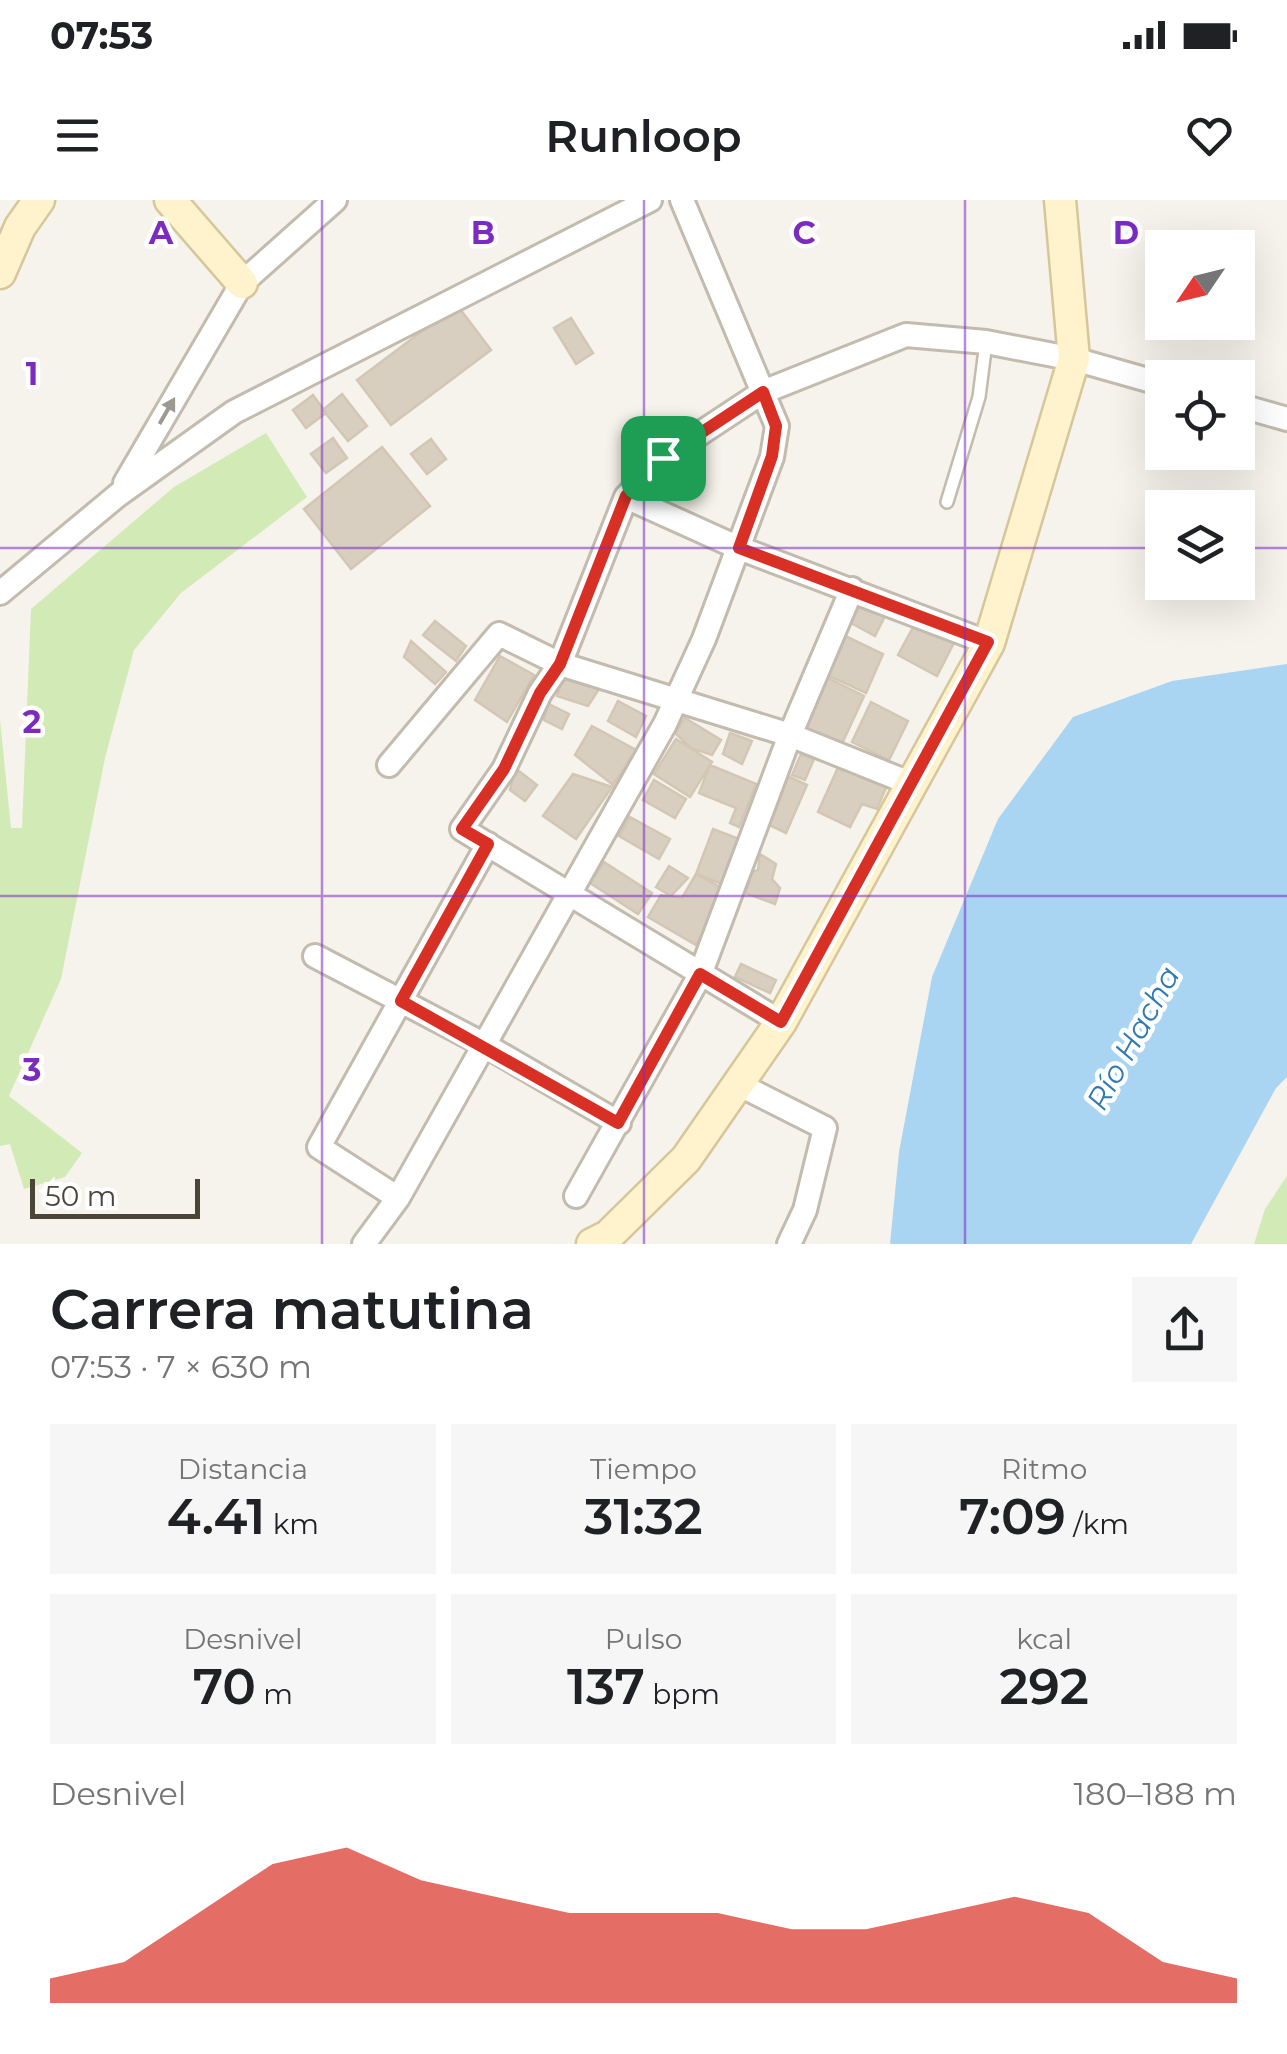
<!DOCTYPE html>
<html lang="es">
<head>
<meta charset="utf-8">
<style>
	:root { --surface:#fff; --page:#f6f6f6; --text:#202124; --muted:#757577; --accent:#d93025 }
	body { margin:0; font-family:Montserrat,sans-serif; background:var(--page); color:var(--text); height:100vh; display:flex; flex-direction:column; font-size:38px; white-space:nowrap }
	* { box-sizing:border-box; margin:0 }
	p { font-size:32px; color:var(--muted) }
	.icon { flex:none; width:55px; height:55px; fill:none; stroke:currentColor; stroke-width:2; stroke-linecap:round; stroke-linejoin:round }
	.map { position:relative; height:1044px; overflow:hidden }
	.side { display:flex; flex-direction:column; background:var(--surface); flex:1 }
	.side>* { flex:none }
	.needle { width:65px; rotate:235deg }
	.buttons { position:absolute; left:1145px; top:30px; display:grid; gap:20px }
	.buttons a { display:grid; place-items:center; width:110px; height:110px; border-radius:0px; background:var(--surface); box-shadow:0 10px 40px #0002; font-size:50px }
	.scale { position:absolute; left:30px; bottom:25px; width:170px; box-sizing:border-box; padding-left:10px; border:5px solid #4b4439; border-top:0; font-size:28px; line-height:35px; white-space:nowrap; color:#4b4439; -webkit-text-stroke:8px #fff; paint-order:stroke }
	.pin { position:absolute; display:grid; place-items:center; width:85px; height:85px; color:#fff; margin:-42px; border-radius:20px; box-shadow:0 5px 15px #0006 }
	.round { display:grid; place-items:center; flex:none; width:105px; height:105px; border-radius:0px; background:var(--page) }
	.head { display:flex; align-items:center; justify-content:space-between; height:170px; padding:0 50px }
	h1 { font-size:55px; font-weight:600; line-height:75px }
	.stats { display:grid; grid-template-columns:repeat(3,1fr); gap:15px; height:170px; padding:10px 50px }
	.stats div { display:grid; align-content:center; border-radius:0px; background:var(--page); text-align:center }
	.stats b { font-size:50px; font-weight:600 }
	.stats small { font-size:28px; font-weight:400 }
	.stats p { font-size:28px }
	.chart { height:280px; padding:20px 50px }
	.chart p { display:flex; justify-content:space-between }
	.chart svg { width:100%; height:180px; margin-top:10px; fill:var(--accent); opacity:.7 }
	.status { display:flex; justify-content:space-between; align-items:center; height:70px; padding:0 50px; background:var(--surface); direction:ltr }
	.status svg { height:28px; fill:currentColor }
	header { display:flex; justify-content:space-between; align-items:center; height:130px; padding:0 50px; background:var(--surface); font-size:45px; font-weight:600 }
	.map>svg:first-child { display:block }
	.green { fill:#d2eab5 }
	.water { fill:#a9d4f2 }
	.building { fill:#d8cfc1; stroke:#d3c7b4; stroke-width:2.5 }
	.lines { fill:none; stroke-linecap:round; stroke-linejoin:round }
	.lane-casing { stroke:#c2bbae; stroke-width:16 }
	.street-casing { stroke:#c2bbae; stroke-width:28 }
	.secondary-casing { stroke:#d6c79b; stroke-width:35 }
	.lane { stroke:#fff; stroke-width:11 }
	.street { stroke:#fff; stroke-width:22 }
	.secondary { stroke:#fff3cd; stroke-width:30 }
	.oneway { fill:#9c9892 }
	.route-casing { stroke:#fff; stroke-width:20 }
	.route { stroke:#d93025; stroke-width:12 }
	.grid { fill:none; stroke:#7b2cbf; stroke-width:2.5; stroke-opacity:0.55 }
	.labels { text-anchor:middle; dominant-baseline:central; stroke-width:9; stroke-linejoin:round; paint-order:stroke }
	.water-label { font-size:30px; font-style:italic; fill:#2e7ab2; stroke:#fff }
	.grid-label { font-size:32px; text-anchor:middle; font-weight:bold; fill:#7b2cbf; stroke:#fff; stroke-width:9; stroke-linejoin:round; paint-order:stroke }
</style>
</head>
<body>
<div class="status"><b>07:53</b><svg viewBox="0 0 49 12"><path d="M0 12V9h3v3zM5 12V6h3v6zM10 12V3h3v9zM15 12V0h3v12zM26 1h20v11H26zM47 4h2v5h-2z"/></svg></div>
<header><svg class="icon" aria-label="menu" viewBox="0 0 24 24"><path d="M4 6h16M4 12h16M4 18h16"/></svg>Runloop<svg class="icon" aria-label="heart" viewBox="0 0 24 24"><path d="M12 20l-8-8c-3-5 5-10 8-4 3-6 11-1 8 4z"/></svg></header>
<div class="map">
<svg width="1287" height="1044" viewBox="0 0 1287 1044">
	<rect width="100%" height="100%" fill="#f6f3ec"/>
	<path class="green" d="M 266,233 L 307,297 L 181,393 L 134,450 L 105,558 L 61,779 L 9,896 L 82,953 L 65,977 L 24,989 L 10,944 L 0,946 L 0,520 L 11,628 L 22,628 L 31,409 L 174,287 Z
		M 1287,976 L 1287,1044 L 1254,1044 L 1265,1009 Z"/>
	<path class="water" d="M 1287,464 L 1287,877 L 1276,888 L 1191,1044 L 890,1044 L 899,952 L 932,777 L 998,619 L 1073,517 L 1172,481 Z"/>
	<path class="building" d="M 457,105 L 491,150 L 391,225 L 357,180 Z
		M 571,118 L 593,153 L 576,164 L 554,128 Z
		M 342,194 L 367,226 L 348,241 L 323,210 Z
		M 313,195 L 326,213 L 306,228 L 293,210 Z
		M 333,238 L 347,258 L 326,273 L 311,254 Z
		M 431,239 L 446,259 L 427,274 L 411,254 Z
		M 382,247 L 430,306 L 351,369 L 304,309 Z
		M 863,397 L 888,410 L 875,436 L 851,423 Z
		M 918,418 L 958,435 L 937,476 L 898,455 Z
		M 435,421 L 466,446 L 456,461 L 423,435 Z
		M 843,435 L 883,454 L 866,493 L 825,474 Z
		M 411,441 L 446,472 L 435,484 L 404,457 Z
		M 500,456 L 534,475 L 507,522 L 475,500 Z
		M 563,477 L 599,489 L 588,506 L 557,496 Z
		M 826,477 L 864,496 L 840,548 L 801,530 Z
		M 618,501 L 646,516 L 636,537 L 608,521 Z
		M 871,502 L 908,521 L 889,560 L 852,542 Z
		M 547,503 L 569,514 L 562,529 L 544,520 Z
		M 685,518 L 721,540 L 712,555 L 691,548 L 675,533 Z
		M 592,526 L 636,550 L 613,585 L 575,555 Z
		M 730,533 L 752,541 L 742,564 L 723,554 Z
		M 676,539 L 712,562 L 690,597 L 654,574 Z
		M 801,554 L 814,559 L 805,580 L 792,575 Z
		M 840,563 L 888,583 L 877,609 L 862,604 L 850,627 L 818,612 Z
		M 710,565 L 756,584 L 739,627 L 730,623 L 736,608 L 699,593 Z
		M 515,568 L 537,585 L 525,601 L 510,590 Z
		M 573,574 L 612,587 L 576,639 L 543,616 Z
		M 785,575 L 807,585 L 786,633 L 763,622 Z
		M 654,580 L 686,599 L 675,618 L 643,600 Z
		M 630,617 L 670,639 L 659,659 L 619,636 Z
		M 713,629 L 739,639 L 722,684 L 696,674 Z
		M 760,654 L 776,664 L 772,679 L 780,688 L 775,704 L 745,693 L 752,672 L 758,670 Z
		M 604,662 L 652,693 L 638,714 L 590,683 Z
		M 669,666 L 688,678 L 671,696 L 656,687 Z
		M 696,674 L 722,688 L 716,699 L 720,702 L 696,745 L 648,717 L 661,695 L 682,698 Z
		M 741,764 L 776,780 L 770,793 L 735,777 Z"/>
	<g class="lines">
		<g class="lane-casing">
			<path id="lane" d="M 947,302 L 979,197 L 986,142"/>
		</g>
		<g class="street-casing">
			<path id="street" d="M 1238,205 L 1287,219
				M 125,283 L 242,83 L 335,0
				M 626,297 L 739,348 L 989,443
				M 0,393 L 118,295 L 234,212 L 650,0
				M 389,565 L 499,434 L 560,464 L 790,535 L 912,584
				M 315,756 L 483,844 L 619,923
				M 781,822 L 462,629 L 504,569 L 540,493 L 560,464 L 626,297 L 663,258 L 763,192 L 906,135 L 986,142 L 1074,159 L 1162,184
				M 740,885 L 825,928 L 805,1010 L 789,1044
				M 576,996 L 700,775 L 790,535 L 852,389
				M 398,998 L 319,947 L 488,644
				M 364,1044 L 398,998 L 665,524 L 704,439 L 772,257 L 777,226 L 682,0"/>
		</g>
		<g class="secondary-casing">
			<path id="secondary" d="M 170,0 L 242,83
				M 0,73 L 20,27 L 39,0
				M 592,1044 L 608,1036 L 686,959 L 781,822 L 989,443 L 1074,159 L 1060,0"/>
		</g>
		<use href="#lane" class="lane"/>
		<use href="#street" class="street"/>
		<use href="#secondary" class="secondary"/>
	</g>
	<defs><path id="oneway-solid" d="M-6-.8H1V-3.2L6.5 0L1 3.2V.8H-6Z" transform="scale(2.5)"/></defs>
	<use class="oneway" href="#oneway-solid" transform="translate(167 211) rotate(-60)"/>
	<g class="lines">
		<g class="route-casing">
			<path id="route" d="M 763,192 L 776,226 L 772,256 L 739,348 L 988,442 L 781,822 L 700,774 L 618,923 L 401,801 L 488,644 L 462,629 L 504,569 L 540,493 L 560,464 L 626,296 L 663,258 Z"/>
		</g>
		<use href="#route" class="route"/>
	</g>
	<path class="grid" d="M 322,0 L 322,1044M 644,0 L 644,1044M 965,0 L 965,1044M 0,348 L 1162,348M 1238,348 L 1287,348M 0,696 L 1287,696"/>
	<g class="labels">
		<g class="water-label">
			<text transform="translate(1133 838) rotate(-61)">Río Hacha</text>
		</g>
	</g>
	<g class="grid-label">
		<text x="161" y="44">A</text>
		<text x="483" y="44">B</text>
		<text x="804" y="44">C</text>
		<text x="1126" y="44">D</text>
		<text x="32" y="185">1</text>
		<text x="32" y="533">2</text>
		<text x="32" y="881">3</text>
	</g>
</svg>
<div class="buttons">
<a><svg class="needle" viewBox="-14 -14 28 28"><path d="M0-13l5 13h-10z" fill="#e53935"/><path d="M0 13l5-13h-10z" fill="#757577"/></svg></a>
<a><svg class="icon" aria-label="locate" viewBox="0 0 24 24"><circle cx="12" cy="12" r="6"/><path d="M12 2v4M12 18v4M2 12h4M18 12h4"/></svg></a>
<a><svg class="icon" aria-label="layers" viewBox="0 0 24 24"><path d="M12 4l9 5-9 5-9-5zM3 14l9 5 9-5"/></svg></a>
</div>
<div class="scale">50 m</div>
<div class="pin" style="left:663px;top:258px;background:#1e9e55"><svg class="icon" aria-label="arrive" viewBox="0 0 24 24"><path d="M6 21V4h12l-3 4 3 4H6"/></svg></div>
</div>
<section class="side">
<div class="head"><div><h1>Carrera matutina</h1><p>07:53 · 7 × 630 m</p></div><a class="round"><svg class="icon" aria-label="share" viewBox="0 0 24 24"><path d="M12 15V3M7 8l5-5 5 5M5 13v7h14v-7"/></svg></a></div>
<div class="stats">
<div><p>Distancia</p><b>4.41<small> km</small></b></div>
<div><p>Tiempo</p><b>31:32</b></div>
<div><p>Ritmo</p><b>7:09<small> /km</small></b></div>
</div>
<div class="stats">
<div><p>Desnivel</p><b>70<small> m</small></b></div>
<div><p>Pulso</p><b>137<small> bpm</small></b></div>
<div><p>kcal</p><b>292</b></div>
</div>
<div class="chart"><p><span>Desnivel</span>180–188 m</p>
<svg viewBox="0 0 160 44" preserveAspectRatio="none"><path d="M0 44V38L10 34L20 22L30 10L40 6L50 14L60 18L70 22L80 22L90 22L100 26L110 26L120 22L130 18L140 22L150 34L160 38V44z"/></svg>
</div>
</section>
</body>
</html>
